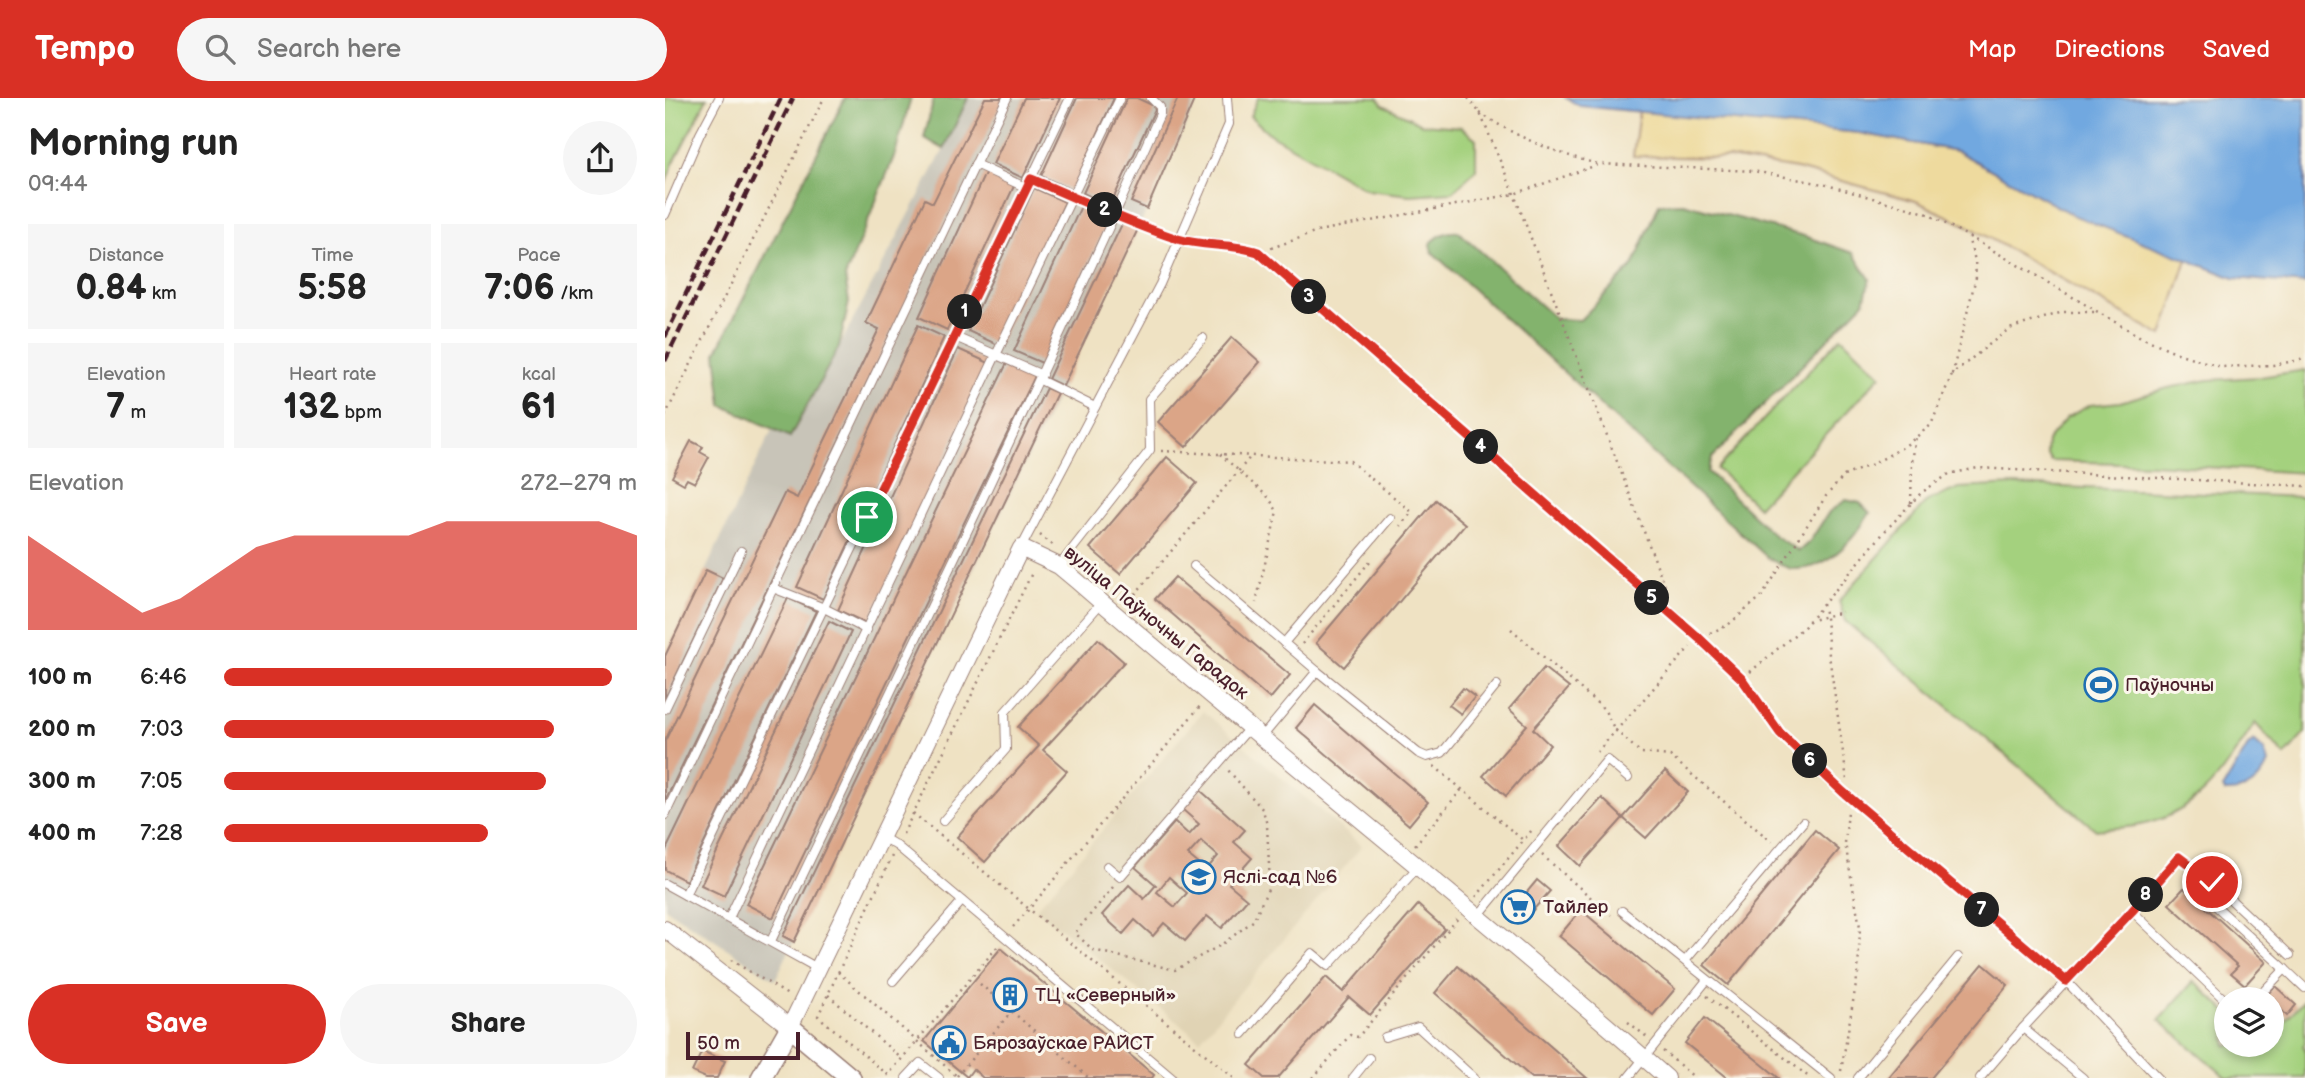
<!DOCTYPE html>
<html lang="en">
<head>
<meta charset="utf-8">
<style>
  :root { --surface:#fff; --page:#f6f6f6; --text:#222; --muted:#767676; --accent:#d93025 }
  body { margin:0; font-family:"Balsamiq Sans",sans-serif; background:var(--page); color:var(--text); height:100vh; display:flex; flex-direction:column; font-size:26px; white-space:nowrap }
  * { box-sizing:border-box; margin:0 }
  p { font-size:23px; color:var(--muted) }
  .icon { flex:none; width:38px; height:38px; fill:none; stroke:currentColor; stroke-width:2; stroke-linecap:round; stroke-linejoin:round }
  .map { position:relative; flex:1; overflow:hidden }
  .side { display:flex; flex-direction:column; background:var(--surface); width:665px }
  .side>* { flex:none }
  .tools { position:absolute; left:1549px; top:889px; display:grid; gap:14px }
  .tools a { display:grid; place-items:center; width:70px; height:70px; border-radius:50%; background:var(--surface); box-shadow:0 4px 10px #0003; font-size:35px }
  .scale { position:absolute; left:21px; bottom:18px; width:114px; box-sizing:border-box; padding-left:7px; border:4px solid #4a1f2b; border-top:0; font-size:19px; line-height:24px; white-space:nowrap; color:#4a1f2b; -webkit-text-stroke:5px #fbf7ec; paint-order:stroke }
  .pin { position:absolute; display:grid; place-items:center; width:60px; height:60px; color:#fff; margin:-30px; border:4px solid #fff; border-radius:50%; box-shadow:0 2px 7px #0007 }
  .km { position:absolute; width:35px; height:35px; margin:-18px; border-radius:50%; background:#222; color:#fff; font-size:19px; line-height:35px; text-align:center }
  .round { display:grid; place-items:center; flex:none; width:74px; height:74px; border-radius:37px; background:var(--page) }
  .headline { display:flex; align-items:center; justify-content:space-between; height:119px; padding:0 28px }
  h1 { font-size:38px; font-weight:600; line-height:52px }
  .stats { display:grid; grid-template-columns:repeat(3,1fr); gap:10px; height:119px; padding:7px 28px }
  .stats div { display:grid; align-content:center; border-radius:0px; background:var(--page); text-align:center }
  .stats b { font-size:35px; font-weight:600 }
  .stats small { font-size:19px; font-weight:400 }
  .stats p { font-size:19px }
  .chart { height:196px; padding:14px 28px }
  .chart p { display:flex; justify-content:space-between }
  .chart svg { width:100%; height:126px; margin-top:7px; fill:var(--accent); opacity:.7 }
  .action { display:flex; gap:14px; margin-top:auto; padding:14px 28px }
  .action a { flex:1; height:80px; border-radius:42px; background:var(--accent); color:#fff; font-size:28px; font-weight:600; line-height:80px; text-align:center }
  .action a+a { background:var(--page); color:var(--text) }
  ul { padding:0 28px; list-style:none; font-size:23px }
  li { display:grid; grid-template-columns:112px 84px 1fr; align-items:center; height:52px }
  li i { height:18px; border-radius:9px; background:var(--accent) }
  header { display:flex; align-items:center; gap:42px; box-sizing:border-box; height:98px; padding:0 35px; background:var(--accent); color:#fff }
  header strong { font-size:33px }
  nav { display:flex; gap:38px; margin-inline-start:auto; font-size:24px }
  .search { width:490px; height:63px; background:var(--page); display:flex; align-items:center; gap:18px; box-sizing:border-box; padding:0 24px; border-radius:38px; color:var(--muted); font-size:26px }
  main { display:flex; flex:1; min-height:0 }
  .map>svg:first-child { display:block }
  .built { fill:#e0d3b4 }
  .industrial { fill:#c8c4b8 }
  .green { fill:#a4d17e; stroke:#777854; stroke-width:2 }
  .forest { fill:#83b36d; stroke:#66694c; stroke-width:2 }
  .sand { fill:#eeda9e; stroke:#9c7c64; stroke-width:2 }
  .water { fill:#71a8e0; stroke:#5e6486; stroke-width:2 }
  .building { fill:#dba587; fill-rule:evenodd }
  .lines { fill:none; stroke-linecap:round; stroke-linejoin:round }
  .service-casing { stroke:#9c8077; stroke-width:10 }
  .minor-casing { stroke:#9c8077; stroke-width:18 }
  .tertiary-casing { stroke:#9c8077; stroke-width:22 }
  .path { stroke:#9c8077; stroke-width:2.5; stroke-dasharray:2 5; stroke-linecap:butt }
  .service { stroke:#fff; stroke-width:8 }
  .minor { stroke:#fff; stroke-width:16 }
  .tertiary { stroke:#fff; stroke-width:19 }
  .rail { stroke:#4a1f2b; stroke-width:4.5; stroke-dasharray:10 5; stroke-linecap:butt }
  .route-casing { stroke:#fff; stroke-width:14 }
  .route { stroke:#d93025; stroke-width:9 }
  .labels { text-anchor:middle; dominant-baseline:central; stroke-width:6; stroke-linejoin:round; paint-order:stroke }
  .street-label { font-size:19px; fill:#4a1f2b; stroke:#fbf7ec }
  .poi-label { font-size:19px; fill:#4a1f2b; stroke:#fbf7ec; text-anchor:start }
</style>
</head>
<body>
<header>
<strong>Tempo</strong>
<div class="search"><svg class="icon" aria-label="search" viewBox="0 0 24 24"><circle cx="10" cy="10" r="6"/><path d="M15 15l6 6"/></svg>Search here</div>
<nav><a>Map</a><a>Directions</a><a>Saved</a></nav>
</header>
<main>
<section class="side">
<div class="headline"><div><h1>Morning run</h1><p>09:44</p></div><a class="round"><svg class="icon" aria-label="share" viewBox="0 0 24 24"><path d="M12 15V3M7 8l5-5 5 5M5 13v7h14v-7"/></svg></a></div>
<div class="stats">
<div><p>Distance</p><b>0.84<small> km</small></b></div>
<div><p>Time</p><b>5:58</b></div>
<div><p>Pace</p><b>7:06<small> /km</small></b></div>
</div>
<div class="stats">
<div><p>Elevation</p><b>7<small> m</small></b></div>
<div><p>Heart rate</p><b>132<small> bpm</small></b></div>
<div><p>kcal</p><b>61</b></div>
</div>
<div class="chart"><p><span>Elevation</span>272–279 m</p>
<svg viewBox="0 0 160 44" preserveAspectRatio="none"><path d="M0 44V11L10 20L20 29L30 38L40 33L50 24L60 15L70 11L80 11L90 11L100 11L110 6L120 6L130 6L140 6L150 6L160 11V44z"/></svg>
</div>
<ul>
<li><b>100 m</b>6:46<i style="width:94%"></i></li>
<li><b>200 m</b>7:03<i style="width:80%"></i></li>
<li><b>300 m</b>7:05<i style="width:78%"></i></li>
<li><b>400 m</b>7:28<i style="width:64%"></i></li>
</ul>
<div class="action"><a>Save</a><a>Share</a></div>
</section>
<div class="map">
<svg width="1640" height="980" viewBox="0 0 1640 980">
  <rect width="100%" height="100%" fill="#fbf7ec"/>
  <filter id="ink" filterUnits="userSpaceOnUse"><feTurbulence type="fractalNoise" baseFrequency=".0143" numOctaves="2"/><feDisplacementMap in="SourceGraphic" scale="14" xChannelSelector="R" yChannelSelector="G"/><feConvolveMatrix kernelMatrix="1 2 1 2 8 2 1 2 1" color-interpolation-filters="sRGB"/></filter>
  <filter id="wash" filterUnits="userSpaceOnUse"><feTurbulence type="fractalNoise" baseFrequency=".00686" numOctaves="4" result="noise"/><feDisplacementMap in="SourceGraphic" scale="28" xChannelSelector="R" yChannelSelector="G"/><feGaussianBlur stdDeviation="1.57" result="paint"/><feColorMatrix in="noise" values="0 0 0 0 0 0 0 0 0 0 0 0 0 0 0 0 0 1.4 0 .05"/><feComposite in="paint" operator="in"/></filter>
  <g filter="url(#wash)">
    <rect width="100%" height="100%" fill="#efe2c3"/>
    <polygon class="built" points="538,613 697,748 535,942 371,811"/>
    <polygon class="industrial" points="303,0 533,0 473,131 110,882 0,810 0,558 107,332 126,339 279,51"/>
    <g class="green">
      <polygon points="0,0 42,0 8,66 0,87"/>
      <polygon points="593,0 713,0 718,7 757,26 796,29 811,41 811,72 787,94 745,97 703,92 606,37 585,18"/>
      <polygon points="1176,239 1216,277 1093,409 1052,371"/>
      <polygon points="1640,272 1640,375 1488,366 1386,363 1381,355 1382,343 1401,320 1425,307 1455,304 1503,290 1543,282 1595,279"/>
      <path d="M1349,387L1637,399L1640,401V635L1620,658L1590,625C1559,672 1535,715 1475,727C1461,730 1446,730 1431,732L1180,523L1174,503L1262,403L1294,390Z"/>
      <polygon points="1529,883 1561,913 1561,947 1606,947 1607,936 1640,901 1640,945 1638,948 1640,950 1640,980 1562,980 1494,922"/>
    </g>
    <g class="forest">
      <polygon points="180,0 246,0 230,56 180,179 184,204 174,249 125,339 57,307 51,255"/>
      <polygon points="269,0 303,0 279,51 259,40"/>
      <path d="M1018,105L1139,138L1188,155L1205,181L1199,204L1047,360L1043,374L1110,438L1134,453L1145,443L1164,414L1181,402L1195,405L1205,415C1189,441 1163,473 1128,471C1121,470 1110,464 1103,460L767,154L765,146C774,137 781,133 794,134L891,221L915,222L968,168L994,106Z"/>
    </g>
    <polygon class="sand" points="974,13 1194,35 1292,53 1408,117 1522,161 1497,238 1303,128 1251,103 1132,71 1064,60 968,58"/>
    <g class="water">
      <polygon points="901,0 1640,0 1640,186 1569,180 1408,117 1292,53 1194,35 915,8"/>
      <path d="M1589,643L1599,652L1603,665C1596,684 1581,695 1560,694L1558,690L1583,648Z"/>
    </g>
    <g id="blocks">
      <g class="building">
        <polygon points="320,0 339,0 0,703 0,643 120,394 132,400 214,231 201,225 260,101 268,105"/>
        <polygon points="359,0 395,0 358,80 328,66"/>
        <polygon points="412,0 449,0 407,92 376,78"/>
        <polygon points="462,0 472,0 491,9 445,108 418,95"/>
        <polygon points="513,0 530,0 482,111 466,104"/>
        <polygon points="321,73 350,86 282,232 254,219"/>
        <polygon points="369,90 400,104 333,247 303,233"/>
        <polygon points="417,106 445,118 377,265 349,253"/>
        <polygon points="458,124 473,131 398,288 383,281"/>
        <polygon points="253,227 279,239 158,501 132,489"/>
        <polygon points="567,239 595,264 521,349 493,324"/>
        <polygon points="293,251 324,265 203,526 173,512"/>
        <polygon points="342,265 370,278 108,820 81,806"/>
        <polygon points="381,290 392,295 129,844 118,838"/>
        <polygon points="26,343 38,349 35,354 44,359 30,385 22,381 19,386 7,379"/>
        <polygon points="502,359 532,385 455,476 425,450"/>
        <polygon points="771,402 800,426 679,569 651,545"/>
        <polygon points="41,472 58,480 0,601 0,558"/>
        <polygon points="510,479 625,577 605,601 490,501"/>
        <polygon points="123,500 151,513 21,783 0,772 0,754"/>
        <polygon points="164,523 186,534 59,798 36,787"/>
        <polygon points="433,541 459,564 378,652 402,673 320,764 292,739 374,648 353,629"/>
        <polygon points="879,570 904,590 868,631 885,647 841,698 818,678 862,627 844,611"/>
        <polygon points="798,590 810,599 796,616 784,607"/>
        <polygon points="650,607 763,704 744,727 631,630"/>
        <polygon points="1000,673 1023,694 981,740 958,720 915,768 894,748 937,700 958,720"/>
        <path d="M535,692L580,732L569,744L587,760L564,786L582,801L557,830L542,818L520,843L499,825L488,838L470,822L458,836L437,817L464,787L479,801L491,787L470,769L510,724L524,737L534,726L518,712ZM536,743L553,758L541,772L523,757ZM504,779L522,795L510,809L492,794Z"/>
        <polygon points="1150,732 1174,752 1063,887 1039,867"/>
        <polygon points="872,782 885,793 860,821 848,811"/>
        <polygon points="1519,790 1601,864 1580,887 1566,875 1573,868 1504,806"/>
        <polygon points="753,807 780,831 705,917 684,899 613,980 599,980 584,967 661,879 678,894"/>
        <polygon points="916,812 1010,891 988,917 894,838"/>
        <polygon points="336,850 489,977 487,980 318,980 308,971 302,979 259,943"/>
        <polygon points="1318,866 1343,887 1266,980 1223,980"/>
        <polygon points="793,868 922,980 867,980 770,895"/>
        <polygon points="1610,888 1631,907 1622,918 1606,901 1601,898"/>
        <polygon points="1040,920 1066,941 1114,980 1063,980 1020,945"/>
        <polygon points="37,953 60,963 52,980 41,980 27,974"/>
      </g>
    </g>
  </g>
  <g filter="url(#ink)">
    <use href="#blocks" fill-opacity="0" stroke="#9c8077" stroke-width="2"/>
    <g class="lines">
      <defs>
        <g id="service">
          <polyline points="310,66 362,90"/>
          <path d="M366,81C414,101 463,125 513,141C539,149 567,145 593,154L1034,540L1077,581L1115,635L1178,694L1401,883L1493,980"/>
          <polyline points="0,117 35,36 54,0"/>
          <polyline points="288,238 377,277"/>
          <polyline points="375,282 430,309"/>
          <polyline points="356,450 495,186 564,26 562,0"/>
          <polyline points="394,468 485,352 484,301 538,240"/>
          <polyline points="529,468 652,573 753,655 762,659 777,655 832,587"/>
          <polyline points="108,490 159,510 202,532"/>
          <polyline points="619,545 725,420"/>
          <polyline points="0,611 76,453"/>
          <polyline points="597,639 652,573"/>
          <polyline points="0,717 342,0"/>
          <polyline points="278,723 341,651 340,614 437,504"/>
          <polyline points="217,739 232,748 507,980"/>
          <polyline points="442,768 455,779 585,629"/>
          <polyline points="0,786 154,871"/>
          <polyline points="20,797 405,0"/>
          <polyline points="1540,798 1620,871 1591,901"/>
          <polyline points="957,813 1166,980"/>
          <polyline points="1467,813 1514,759 1547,784 1625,857"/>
          <polyline points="813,818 942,662 963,680"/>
          <polyline points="64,820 331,257 455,0"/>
          <path d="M106,843C238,568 371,294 495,16V9L486,0"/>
          <polyline points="1020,863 1138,724"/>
          <polyline points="1620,871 1640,890"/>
          <polyline points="228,883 297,803"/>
          <polyline points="1606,918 1611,913"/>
          <polyline points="1358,930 1418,980"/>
          <polyline points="578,936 647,855 663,868 753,769"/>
          <polyline points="720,939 753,929 809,980"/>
          <polyline points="241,980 255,965 274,980"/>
          <polyline points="688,980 704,960"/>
          <polyline points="963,980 1042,882"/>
          <polyline points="1193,980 1293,859"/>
          <polyline points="1315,980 1358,930 1467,813 1561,903"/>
        </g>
        <path id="minor" d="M0,831L125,929L356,450L394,468L412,483C606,652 809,810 1002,980"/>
        <polyline id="tertiary" points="96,980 125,929 186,980"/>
      </defs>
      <use href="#service" class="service-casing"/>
      <use href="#minor" class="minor-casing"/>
      <use href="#tertiary" class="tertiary-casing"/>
      <g class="path">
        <polyline points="803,0 815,15 849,96 1003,496"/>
        <path d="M815,15C853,40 890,55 933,66"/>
        <polyline points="606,150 658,132 849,96 935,66 1088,73 1158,86 1261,115 1317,146 1474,238 1515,256 1556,269 1608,267 1640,261"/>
        <polyline points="1287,276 1311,179 1310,162 1303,140"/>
        <polyline points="0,318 159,0"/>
        <polyline points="496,353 685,363 747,414 735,428"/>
        <polyline points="555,356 604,400 612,413 591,505"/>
        <polyline points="1246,405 1247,364 1251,339"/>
        <polyline points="375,437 389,448"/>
        <polyline points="1158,506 1161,519 1164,557 1182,682"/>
        <polyline points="461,507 587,357"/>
        <polyline points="1143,523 1177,514"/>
        <polyline points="846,531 939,611 950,632 976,655 1005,658 1107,744"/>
        <polyline points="1045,535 1063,527 1097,498 1161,398 1179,378 1210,365 1240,348 1266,327 1287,276 1344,231 1398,214 1431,214"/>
        <polyline points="637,546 706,462"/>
        <polyline points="1085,574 1140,528 1221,432 1256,395 1284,376 1313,370 1640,388"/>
        <polyline points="932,654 1025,549"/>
        <polyline points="769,668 858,742"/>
        <polyline points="248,715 364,811 536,607"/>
        <polyline points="238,736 368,473"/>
        <polyline points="750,747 797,691"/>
        <polyline points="877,757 946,817"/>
        <polyline points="227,758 153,918 223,977 333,848"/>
        <polyline points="448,789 410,835 428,852 510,872 556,847 588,823 605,787 602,727 598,712 563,672"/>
        <polyline points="811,799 867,732"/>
        <polyline points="348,829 364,811 569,980"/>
        <polyline points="66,862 123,897"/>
        <polyline points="173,874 294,980"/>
        <polyline points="315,886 424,980"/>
        <polyline points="163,897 237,961"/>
        <polyline points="1042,898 1145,980"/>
        <polyline points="963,924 982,939"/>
        <polyline points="998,953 1030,980"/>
        <polyline points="1176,973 1193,875 1195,829 1180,745 1183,713"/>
        <polyline points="292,978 346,914"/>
        <polyline points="648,980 685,937 693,939 793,820"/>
      </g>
      <use href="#service" class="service"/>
      <use href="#minor" class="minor"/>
      <use href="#tertiary" class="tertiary"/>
      <g class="rail">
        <polyline points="0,239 116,0"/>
        <polyline points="0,263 128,0"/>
      </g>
    </g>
  </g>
  <g class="lines" filter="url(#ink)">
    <defs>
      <path id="route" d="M202,419L366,81C414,101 463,125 513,141C539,149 567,145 593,154L1034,540L1077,581L1115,635L1178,694L1401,883L1467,813L1514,759L1547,784"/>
    </defs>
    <use href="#route" class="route-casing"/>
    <use href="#route" class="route"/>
  </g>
  <defs>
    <symbol id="stadium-ring" viewBox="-11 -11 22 22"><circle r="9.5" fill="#fbf7ec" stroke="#1f6fb2" stroke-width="1.5"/><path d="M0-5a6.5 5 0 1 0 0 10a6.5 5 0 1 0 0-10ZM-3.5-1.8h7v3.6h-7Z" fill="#1f6fb2"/></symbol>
    <symbol id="school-ring" viewBox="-11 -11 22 22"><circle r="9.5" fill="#fbf7ec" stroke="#1f6fb2" stroke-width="1.5"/><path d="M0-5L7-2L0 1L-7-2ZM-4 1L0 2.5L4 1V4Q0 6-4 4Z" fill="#1f6fb2"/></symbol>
    <symbol id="supermarket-ring" viewBox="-11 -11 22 22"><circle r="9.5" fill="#fbf7ec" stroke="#1f6fb2" stroke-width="1.5"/><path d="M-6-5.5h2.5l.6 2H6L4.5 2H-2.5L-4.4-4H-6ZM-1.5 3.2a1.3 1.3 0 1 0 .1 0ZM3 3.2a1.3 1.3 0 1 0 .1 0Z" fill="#1f6fb2"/></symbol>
    <symbol id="building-ring" viewBox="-11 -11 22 22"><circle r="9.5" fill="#fbf7ec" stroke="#1f6fb2" stroke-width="1.5"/><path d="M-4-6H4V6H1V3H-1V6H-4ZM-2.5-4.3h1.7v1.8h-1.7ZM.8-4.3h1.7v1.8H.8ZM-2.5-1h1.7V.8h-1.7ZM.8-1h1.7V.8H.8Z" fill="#1f6fb2"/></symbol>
    <symbol id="civic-ring" viewBox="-11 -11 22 22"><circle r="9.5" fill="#fbf7ec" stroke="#1f6fb2" stroke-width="1.5"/><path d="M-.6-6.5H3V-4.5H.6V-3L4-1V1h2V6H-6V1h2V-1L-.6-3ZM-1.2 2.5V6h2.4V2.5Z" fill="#1f6fb2"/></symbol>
  </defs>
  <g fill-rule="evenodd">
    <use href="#stadium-ring" x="1417" y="568" width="38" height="38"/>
    <use href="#school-ring" x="515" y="760" width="38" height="38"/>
    <use href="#supermarket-ring" x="834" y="790" width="38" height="38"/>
    <use href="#building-ring" x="326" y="878" width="38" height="38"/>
    <use href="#civic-ring" x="265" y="926" width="38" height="38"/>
  </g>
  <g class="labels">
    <g class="street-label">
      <text transform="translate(491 525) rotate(39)">вуліца Паўночны Гарадок</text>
    </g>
    <g class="poi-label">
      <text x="1460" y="587">Паўночны</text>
      <text x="558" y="779">Яслі-сад №6</text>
      <text x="878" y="809">Тайлер</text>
      <text x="370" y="897">ТЦ «Северный»</text>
      <text x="308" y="945">Бярозаўскае РАЙСТ</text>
    </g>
  </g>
</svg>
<div class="tools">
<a><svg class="icon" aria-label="layers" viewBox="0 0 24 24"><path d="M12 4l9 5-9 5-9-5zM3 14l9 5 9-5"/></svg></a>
</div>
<div class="scale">50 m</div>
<div class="pin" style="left:202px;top:419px;background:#1e9e55"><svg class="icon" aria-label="arrive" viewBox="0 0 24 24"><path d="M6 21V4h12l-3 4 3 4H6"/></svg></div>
<div class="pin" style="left:1547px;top:784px;background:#d93025"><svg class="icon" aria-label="check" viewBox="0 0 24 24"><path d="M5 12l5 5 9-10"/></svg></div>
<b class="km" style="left:300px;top:214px">1</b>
<b class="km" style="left:440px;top:112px">2</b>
<b class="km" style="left:644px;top:199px">3</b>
<b class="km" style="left:816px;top:349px">4</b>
<b class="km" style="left:987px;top:500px">5</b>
<b class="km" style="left:1145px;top:663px">6</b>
<b class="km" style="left:1317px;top:812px">7</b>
<b class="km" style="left:1481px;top:797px">8</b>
</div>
</main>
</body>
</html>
